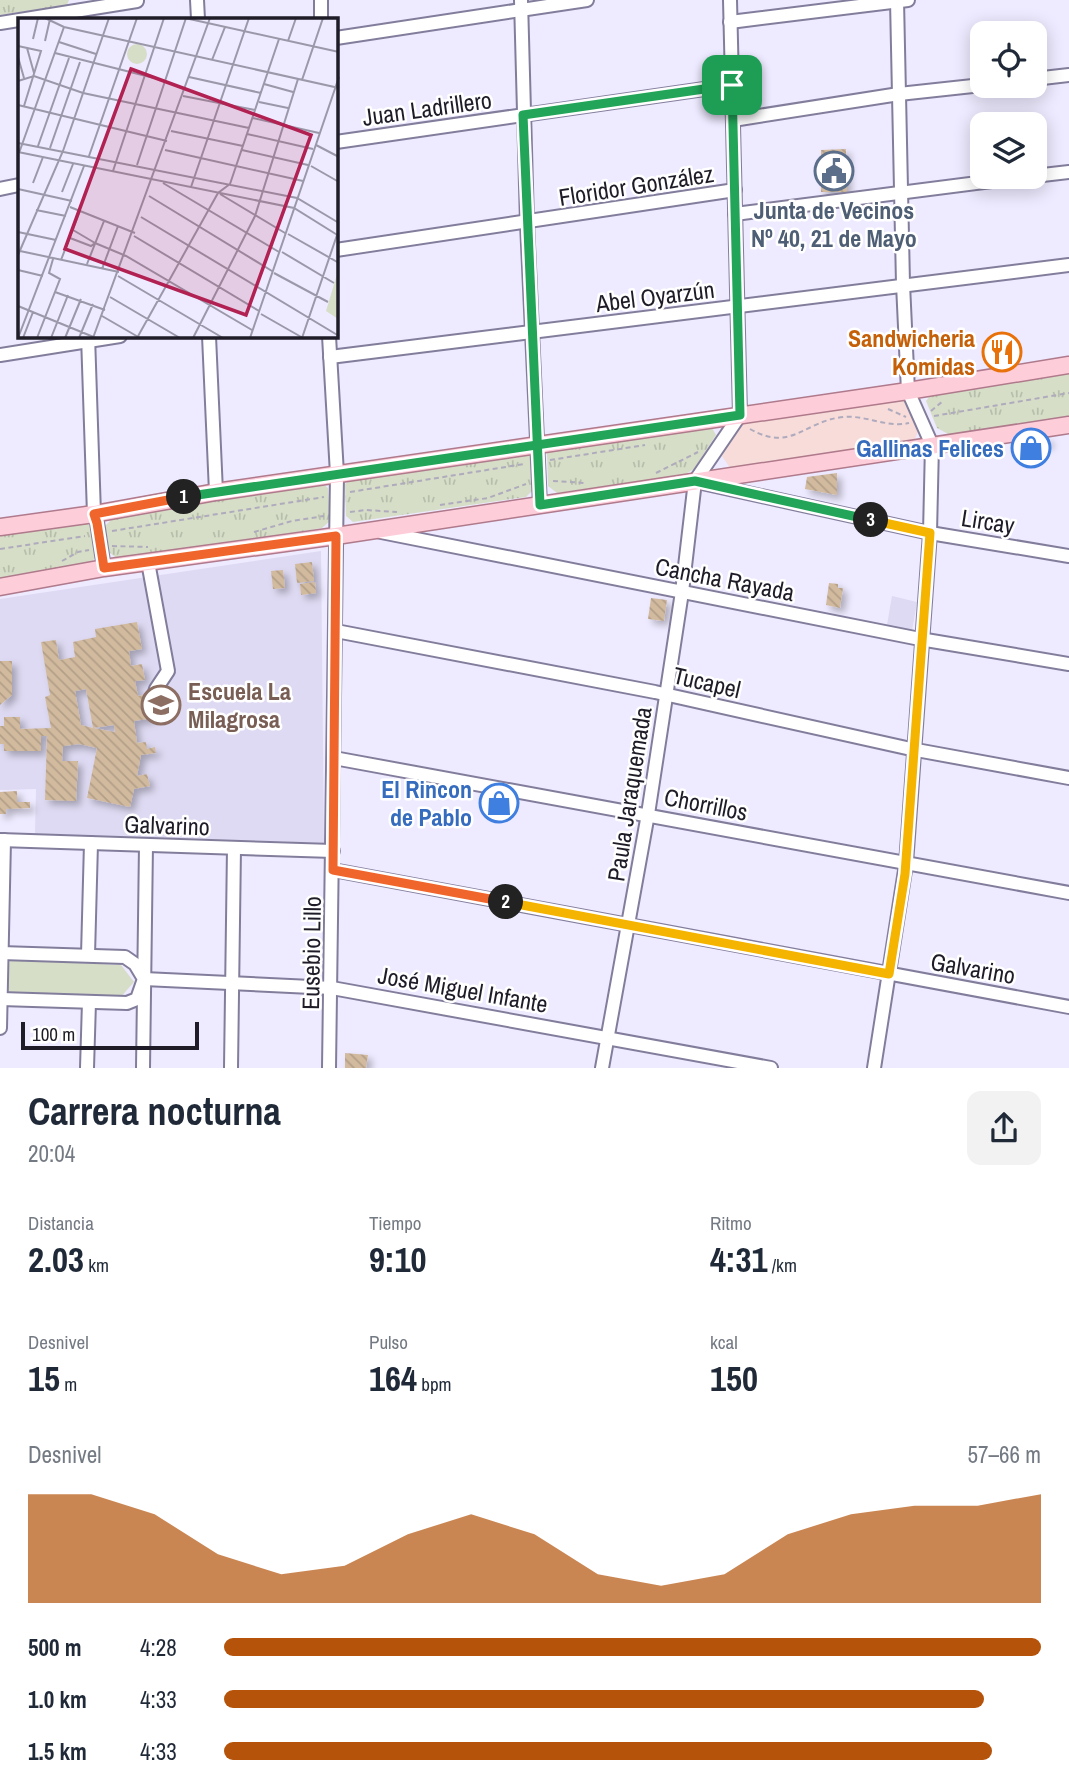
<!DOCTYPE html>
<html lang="es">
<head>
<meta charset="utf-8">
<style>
  :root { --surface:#fff; --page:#f2f2f3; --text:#1f2937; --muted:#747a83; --accent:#b45309 }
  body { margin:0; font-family:"Archivo Narrow",sans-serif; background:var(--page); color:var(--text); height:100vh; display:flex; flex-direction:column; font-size:26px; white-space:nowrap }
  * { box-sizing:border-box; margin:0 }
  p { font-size:23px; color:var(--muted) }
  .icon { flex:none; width:38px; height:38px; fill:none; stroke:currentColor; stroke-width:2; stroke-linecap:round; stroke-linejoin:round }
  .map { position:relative; height:1068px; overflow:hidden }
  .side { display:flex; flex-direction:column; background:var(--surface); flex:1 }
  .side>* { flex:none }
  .fabs { position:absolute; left:970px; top:21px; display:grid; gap:14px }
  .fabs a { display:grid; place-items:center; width:77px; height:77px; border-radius:14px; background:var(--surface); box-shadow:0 4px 18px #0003; font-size:35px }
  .scale { position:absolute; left:21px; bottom:18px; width:178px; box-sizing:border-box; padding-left:7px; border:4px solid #1f1c28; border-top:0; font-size:19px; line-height:24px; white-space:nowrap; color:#1f1c28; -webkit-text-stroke:5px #fff; paint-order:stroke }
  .pin { position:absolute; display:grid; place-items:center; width:60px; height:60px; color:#fff; margin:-30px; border-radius:14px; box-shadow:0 4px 10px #0006 }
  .km { position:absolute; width:35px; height:35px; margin:-18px; border-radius:50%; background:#222; color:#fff; font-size:19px; line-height:35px; text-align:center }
  .round { display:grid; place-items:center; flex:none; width:74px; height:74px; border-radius:14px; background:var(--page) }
  .summary { display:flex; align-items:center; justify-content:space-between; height:119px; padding:0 28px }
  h1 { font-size:38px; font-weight:700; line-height:52px }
  .metrics { display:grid; grid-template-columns:repeat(3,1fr); gap:10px; height:119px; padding:7px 28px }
  .metrics div { display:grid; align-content:center }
  .metrics b { font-size:35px; font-weight:700 }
  .metrics small { font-size:19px; font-weight:400 }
  .metrics p { font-size:19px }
  .chart { height:196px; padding:14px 28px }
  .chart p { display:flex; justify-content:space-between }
  .chart svg { width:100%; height:126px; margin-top:7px; fill:var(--accent); opacity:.7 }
  ul { padding:0 28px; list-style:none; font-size:23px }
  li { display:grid; grid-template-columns:112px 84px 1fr; align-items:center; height:52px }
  li i { height:18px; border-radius:9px; background:var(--accent) }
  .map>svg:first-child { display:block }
  .commercial { fill:#f7dcda }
  .built { fill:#dedaf3 }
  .grass { fill:url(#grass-tufts) }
  .pitch { fill:#d6dec8 }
  .building { fill:url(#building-back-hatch); fill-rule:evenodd; filter:url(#shadow) }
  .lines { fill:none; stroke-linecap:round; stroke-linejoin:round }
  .minor-casing { stroke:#837d9c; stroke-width:16 }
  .major-casing { stroke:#af7a8b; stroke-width:19 }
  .path { stroke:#afabbd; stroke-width:2; stroke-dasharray:5 3.5; stroke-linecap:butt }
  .minor { stroke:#fff; stroke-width:12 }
  .major { stroke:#fecdda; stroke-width:16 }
  .split-1-casing { stroke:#fff; stroke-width:14 }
  .split-2-casing { stroke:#fff; stroke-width:14 }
  .split-3-casing { stroke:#fff; stroke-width:14 }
  .split-4-casing { stroke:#fff; stroke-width:14 }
  .split-1 { stroke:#22a559; stroke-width:9 }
  .split-2 { stroke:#f0652b; stroke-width:9 }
  .split-3 { stroke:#f5b400; stroke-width:9 }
  .split-4 { stroke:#22a559; stroke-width:9 }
  .labels { text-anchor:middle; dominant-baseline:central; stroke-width:5; stroke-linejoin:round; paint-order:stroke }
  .street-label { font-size:24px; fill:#1f1c28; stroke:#fff }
  .service-label { font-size:24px; font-weight:bold; fill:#4e5e75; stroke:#fff }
  .food-label { font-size:24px; font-weight:bold; fill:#c56008; stroke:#fff; text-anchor:end }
  .shop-label { font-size:24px; font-weight:bold; fill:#366cbe; stroke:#fff; text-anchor:end }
  .education-label { font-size:24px; font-weight:bold; fill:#785e54; stroke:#fff; text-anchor:start }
  .inset-road { fill:none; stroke:#9b98a9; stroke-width:2 }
  .view { fill:#b12152; fill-opacity:0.15; stroke:#b12152; stroke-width:3.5 }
  .inset-edge { fill:none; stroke:#1f1c28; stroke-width:3.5 }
</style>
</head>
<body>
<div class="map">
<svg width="1069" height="1068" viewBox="0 0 1069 1068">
  <defs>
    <pattern id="grass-tufts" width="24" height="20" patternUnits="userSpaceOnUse" patternTransform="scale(1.75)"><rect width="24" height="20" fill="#d6dec8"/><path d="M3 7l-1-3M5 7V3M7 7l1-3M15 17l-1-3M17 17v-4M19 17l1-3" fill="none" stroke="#b7beac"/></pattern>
    <pattern id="building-back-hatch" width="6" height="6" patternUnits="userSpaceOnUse" patternTransform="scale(1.75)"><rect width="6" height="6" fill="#d1ba9e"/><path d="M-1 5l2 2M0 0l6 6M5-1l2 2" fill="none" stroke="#b39f88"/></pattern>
    <filter id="shadow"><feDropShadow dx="4.5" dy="4.5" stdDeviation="3.5" flood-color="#0004"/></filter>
  </defs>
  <rect width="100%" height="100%" fill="#eeeaff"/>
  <polygon class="commercial" points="894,397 907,401 919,429 915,439 730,468 722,456 742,423"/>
  <g class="built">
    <polygon points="321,551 324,843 35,834 36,789 0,790 0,599"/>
    <polygon points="892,596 917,602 912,631 887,625"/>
  </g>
  <g class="grass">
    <polygon points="0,0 69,0 67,5 0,15"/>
    <polygon points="1069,370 1069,416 950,435 937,428 926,401 933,392"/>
    <polygon points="710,424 716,435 694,469 684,475 557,493 548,486 547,452 555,445"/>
    <polygon points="528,451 533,458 534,489 526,497 353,522 346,516 345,484 355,477"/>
    <polygon points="319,481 328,488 330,521 322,528 119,560 110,553 105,526 113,518"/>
    <polygon points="82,520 91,526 96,557 89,565 0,579 0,533"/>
  </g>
  <polygon class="pitch" points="10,960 121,965 134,982 119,999 9,993 6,978"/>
  <g class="building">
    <polygon points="846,149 847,192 821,192 821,150"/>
    <polygon points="1041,438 1049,438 1049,444 1042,445"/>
    <polygon points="837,473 837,495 805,489 807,477"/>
    <polygon points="312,562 314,581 297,583 295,564"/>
    <polygon points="283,570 285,588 273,589 271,571"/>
    <polygon points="315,582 316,593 301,595 300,584"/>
    <polygon points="829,583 838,584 838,588 843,588 840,608 826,605"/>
    <polygon points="651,598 667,600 664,621 648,619"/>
    <path d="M137,622L142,649L129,651L131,666L142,664L145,680L135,681L138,696L149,694L153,718L134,721L137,743L146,742L147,749L155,747L156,753L141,755L137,776L147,774L150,786L134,789L130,807L87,798L97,748L79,744L63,746L62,761H78L76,801L45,800L47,736H41V751H4V744H0V726H4V717H20V729L51,728L45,697L50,695L41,642L56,640L59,660L75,657L73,642L96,637L95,629ZM86,689L93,728L114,725L115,732L93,728L81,725L75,691Z"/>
    <polygon points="0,661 12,661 12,695 0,705"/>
    <polygon points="17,791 17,802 30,802 30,808 6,809 6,814 0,814 0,792"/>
    <polygon points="345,1053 368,1055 366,1068 345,1068"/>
  </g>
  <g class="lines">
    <defs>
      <g id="minor">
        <polyline points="197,0 198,19"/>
        <polyline points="321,0 321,19"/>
        <polyline points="521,0 527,223 540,505"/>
        <polyline points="730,22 908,0"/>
        <polyline points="0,23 137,1"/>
        <polyline points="336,38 587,0"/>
        <polyline points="1034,79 1069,75"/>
        <polyline points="733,120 899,94 982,85"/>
        <polyline points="336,142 732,85"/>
        <polyline points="1034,176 1069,172"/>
        <polyline points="0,189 19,185"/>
        <polyline points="735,214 1024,177"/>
        <polyline points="336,250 735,190"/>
        <polyline points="88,336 94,514 97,522 104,568"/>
        <polyline points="209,336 216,492"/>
        <polyline points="0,355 120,336"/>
        <polyline points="330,357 1069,265"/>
        <polyline points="702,483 930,533 1069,556"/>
        <polyline points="381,532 920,639 1069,664"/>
        <polyline points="148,562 168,671 156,689 154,695"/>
        <polyline points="336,631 655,692 911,749 1069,778"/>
        <polyline points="334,758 1069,893"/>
        <polyline points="0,840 333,851"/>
        <polyline points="333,870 1069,1007"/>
        <polyline points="88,955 91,843"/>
        <polyline points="144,979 332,988 771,1068"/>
        <polyline points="1,999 127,1003 137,999 144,979 135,964 125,957 1,953"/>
        <polyline points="0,1028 4,840"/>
        <polyline points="87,1068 89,1002"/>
        <polyline points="143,1068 146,845"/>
        <polyline points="231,1068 234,848"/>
        <polyline points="329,1068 337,474 329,336"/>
        <polyline points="602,1068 648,814 682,592 695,481 740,415 730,0"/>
        <polyline points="874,1068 906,864 930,533 932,445 908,391 903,284 897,0"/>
      </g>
      <g id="major">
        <polyline points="0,527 94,514 216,492 908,391 1069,365"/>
        <polyline points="0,587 104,568 336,536 1069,425"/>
      </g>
    </defs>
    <use href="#minor" class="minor-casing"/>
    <use href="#major" class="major-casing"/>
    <g class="path">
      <polyline points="888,409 906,417"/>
      <polyline points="931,411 943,401"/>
      <polyline points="934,416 1069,393"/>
      <path d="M750,429C792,453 805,420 844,417C866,415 887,428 909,423"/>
      <polyline points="550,460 645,445"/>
      <polyline points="656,473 698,452"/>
      <polyline points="553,481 585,483"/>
      <polyline points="350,492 524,464"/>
      <polyline points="440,505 488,498 526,484"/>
      <polyline points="350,512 366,510 397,512"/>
      <polyline points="112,531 324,497"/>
      <polyline points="254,532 292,521 324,516"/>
      <polyline points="112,546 148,547"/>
      <polyline points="0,549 85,536"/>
      <polyline points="62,561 78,552 89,550"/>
    </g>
    <use href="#minor" class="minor"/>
    <use href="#major" class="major"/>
  </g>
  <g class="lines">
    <defs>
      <polyline id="split-1" points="184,497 740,415 732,85"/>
      <polyline id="split-2" points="184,497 94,514 97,523 104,568 336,536 333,870 506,902"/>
      <polyline id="split-3" points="506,902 889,974 905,874 930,533 871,520"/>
      <polyline id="split-4" points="732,85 523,115 540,505 695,481 871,520"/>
    </defs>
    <use href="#split-1" class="split-1-casing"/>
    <use href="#split-2" class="split-2-casing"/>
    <use href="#split-3" class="split-3-casing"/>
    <use href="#split-4" class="split-4-casing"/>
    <use href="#split-1" class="split-1"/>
    <use href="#split-2" class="split-2"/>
    <use href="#split-3" class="split-3"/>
    <use href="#split-4" class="split-4"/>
  </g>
  <defs>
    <symbol id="civic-ring" viewBox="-11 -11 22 22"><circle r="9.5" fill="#fff" stroke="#5c6f8a" stroke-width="1.5"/><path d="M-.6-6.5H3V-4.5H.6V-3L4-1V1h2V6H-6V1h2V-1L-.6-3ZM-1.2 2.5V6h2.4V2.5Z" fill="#5c6f8a"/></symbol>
    <symbol id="restaurant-ring" viewBox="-11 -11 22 22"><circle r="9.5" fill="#fff" stroke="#e8710a" stroke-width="1.5"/><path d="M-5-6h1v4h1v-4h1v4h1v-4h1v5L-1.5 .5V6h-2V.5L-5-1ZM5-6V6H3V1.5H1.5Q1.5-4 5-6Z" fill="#e8710a"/></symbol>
    <symbol id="shop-ring" viewBox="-11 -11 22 22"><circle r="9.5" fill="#fff" stroke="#3f7fe0" stroke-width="1.5"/><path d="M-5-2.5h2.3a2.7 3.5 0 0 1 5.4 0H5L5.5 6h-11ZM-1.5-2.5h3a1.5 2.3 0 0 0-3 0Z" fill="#3f7fe0"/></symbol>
    <symbol id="school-ring" viewBox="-11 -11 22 22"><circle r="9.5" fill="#fff" stroke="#8d6e63" stroke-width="1.5"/><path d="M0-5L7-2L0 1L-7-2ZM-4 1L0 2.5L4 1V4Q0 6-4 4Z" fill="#8d6e63"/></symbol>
  </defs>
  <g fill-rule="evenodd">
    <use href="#civic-ring" x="812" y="149" width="44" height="44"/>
    <use href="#restaurant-ring" x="980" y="330" width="44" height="44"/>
    <use href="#shop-ring" x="1009" y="426" width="44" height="44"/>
    <use href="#school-ring" x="139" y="683" width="44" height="44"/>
    <use href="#shop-ring" x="477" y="781" width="44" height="44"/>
  </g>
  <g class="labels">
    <g class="street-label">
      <text transform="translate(427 108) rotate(-8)">Juan Ladrillero</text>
      <text transform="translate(636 185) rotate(-9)">Floridor González</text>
      <text transform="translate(655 296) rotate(-7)">Abel Oyarzún</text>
      <text transform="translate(988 521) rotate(9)">Lircay</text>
      <text transform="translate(725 579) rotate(11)">Cancha Rayada</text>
      <text transform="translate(707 682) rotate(13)">Tucapel</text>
      <text transform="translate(629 794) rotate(-81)">Paula Jaraquemada</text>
      <text transform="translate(706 804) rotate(11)">Chorrillos</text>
      <text transform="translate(167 825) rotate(2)">Galvarino</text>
      <text transform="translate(311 953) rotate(-89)">Eusebio Lillo</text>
      <text transform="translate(973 968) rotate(10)">Galvarino</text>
      <text transform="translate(463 989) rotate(10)">José Miguel Infante</text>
    </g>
    <g class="service-label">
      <text x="834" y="210">Junta de Vecinos<tspan x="834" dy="28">Nº 40, 21 de Mayo</tspan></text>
    </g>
    <g class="food-label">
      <text x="975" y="338">Sandwicheria<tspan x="975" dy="28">Komidas</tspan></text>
    </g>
    <g class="shop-label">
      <text x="1004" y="448">Gallinas Felices</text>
      <text x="472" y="789">El Rincon<tspan x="472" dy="28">de Pablo</tspan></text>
    </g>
    <g class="education-label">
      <text x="188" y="691">Escuela La<tspan x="188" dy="28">Milagrosa</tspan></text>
    </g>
  </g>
  <g transform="translate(18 18)">
    <rect width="320" height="320" fill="#eeeaff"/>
    <path d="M109 36a10 10 0 1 1 20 0a10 10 0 1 1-20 0ZM320,253V301L308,293Z" fill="#d6dec8"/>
    <path class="inset-road" d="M27,0L46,9M167,0L321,34M46,9L321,70M15,21L20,0M27,23L32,1M270,23L278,0M41,24L78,36M0,28L23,33L6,88M9,30L16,55M37,35L136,60M0,39L6,60M194,42L207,9M171,59L243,75M284,62L305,0M0,63L16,58L65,75L231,110M246,66L275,74M165,78L237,92M241,84L270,90M0,87L149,123M235,100L301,115M153,113L225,128M229,116L295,131M0,125L279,180L321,205M298,127L321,139M20,128L51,40M32,130L62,44M147,132L285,163M224,132L290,147M0,134L276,190L321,218M1,135L46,9M71,138L119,0M119,147L168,0M293,148L321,164M95,153L146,0M15,165L25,139M145,165L261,234M173,169L231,0M0,171L54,183M44,174L55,146M202,176L267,215M131,178L254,253M52,189L117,215M18,192L48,198M123,199L321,318M0,214L38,222M270,216L321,245M116,218L241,293M52,220L73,228L77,225L55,212M77,225L108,238L234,312M2,233L101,254M264,234L316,265M0,237L45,133L91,0M43,242L62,193M69,246L86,203M84,251L100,208M0,252L25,258M256,255L310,284M100,258L205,320M37,274L87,292M92,279L162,320M0,288L78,320M243,296L285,320M84,298L122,320M0,320L66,148M5,320L15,294M19,320L42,261L31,255L35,241M33,320L50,277M47,320L63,281M61,320L75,286M75,320L192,0M119,320L200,175L212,166L261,21M175,320L237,198L280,61M232,320L321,59M284,320L319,217"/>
    <path class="view" d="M113,51L293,117L228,297L47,231Z"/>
    <rect width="320" height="320" class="inset-edge"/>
  </g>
</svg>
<div class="fabs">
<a><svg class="icon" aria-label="locate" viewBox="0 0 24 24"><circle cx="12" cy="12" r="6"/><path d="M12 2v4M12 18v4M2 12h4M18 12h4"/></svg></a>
<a><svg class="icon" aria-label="layers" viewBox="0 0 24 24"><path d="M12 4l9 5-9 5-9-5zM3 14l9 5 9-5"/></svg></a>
</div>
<div class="scale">100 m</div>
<div class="pin" style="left:732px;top:85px;background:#1e9e55"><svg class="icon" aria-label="arrive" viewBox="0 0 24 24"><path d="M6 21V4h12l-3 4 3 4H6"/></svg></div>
<b class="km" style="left:184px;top:497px">1</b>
<b class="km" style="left:506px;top:902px">2</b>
<b class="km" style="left:871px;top:520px">3</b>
</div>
<section class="side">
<div class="summary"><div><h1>Carrera nocturna</h1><p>20:04</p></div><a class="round"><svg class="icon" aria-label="share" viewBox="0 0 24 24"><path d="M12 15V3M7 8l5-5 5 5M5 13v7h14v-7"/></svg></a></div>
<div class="metrics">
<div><p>Distancia</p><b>2.03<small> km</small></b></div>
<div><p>Tiempo</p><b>9:10</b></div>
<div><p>Ritmo</p><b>4:31<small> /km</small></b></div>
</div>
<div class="metrics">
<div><p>Desnivel</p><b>15<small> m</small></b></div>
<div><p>Pulso</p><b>164<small> bpm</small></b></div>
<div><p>kcal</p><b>150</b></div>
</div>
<div class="chart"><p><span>Desnivel</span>57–66 m</p>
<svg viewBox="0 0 160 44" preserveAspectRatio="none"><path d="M0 44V6L10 6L20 13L30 27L40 34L50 31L60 20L70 13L80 20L90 34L100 38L110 34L120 20L130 13L140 10L150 10L160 6V44z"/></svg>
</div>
<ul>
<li><b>500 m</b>4:28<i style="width:100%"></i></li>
<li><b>1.0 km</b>4:33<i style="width:93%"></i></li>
<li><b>1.5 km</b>4:33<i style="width:94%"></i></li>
</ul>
</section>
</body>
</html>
